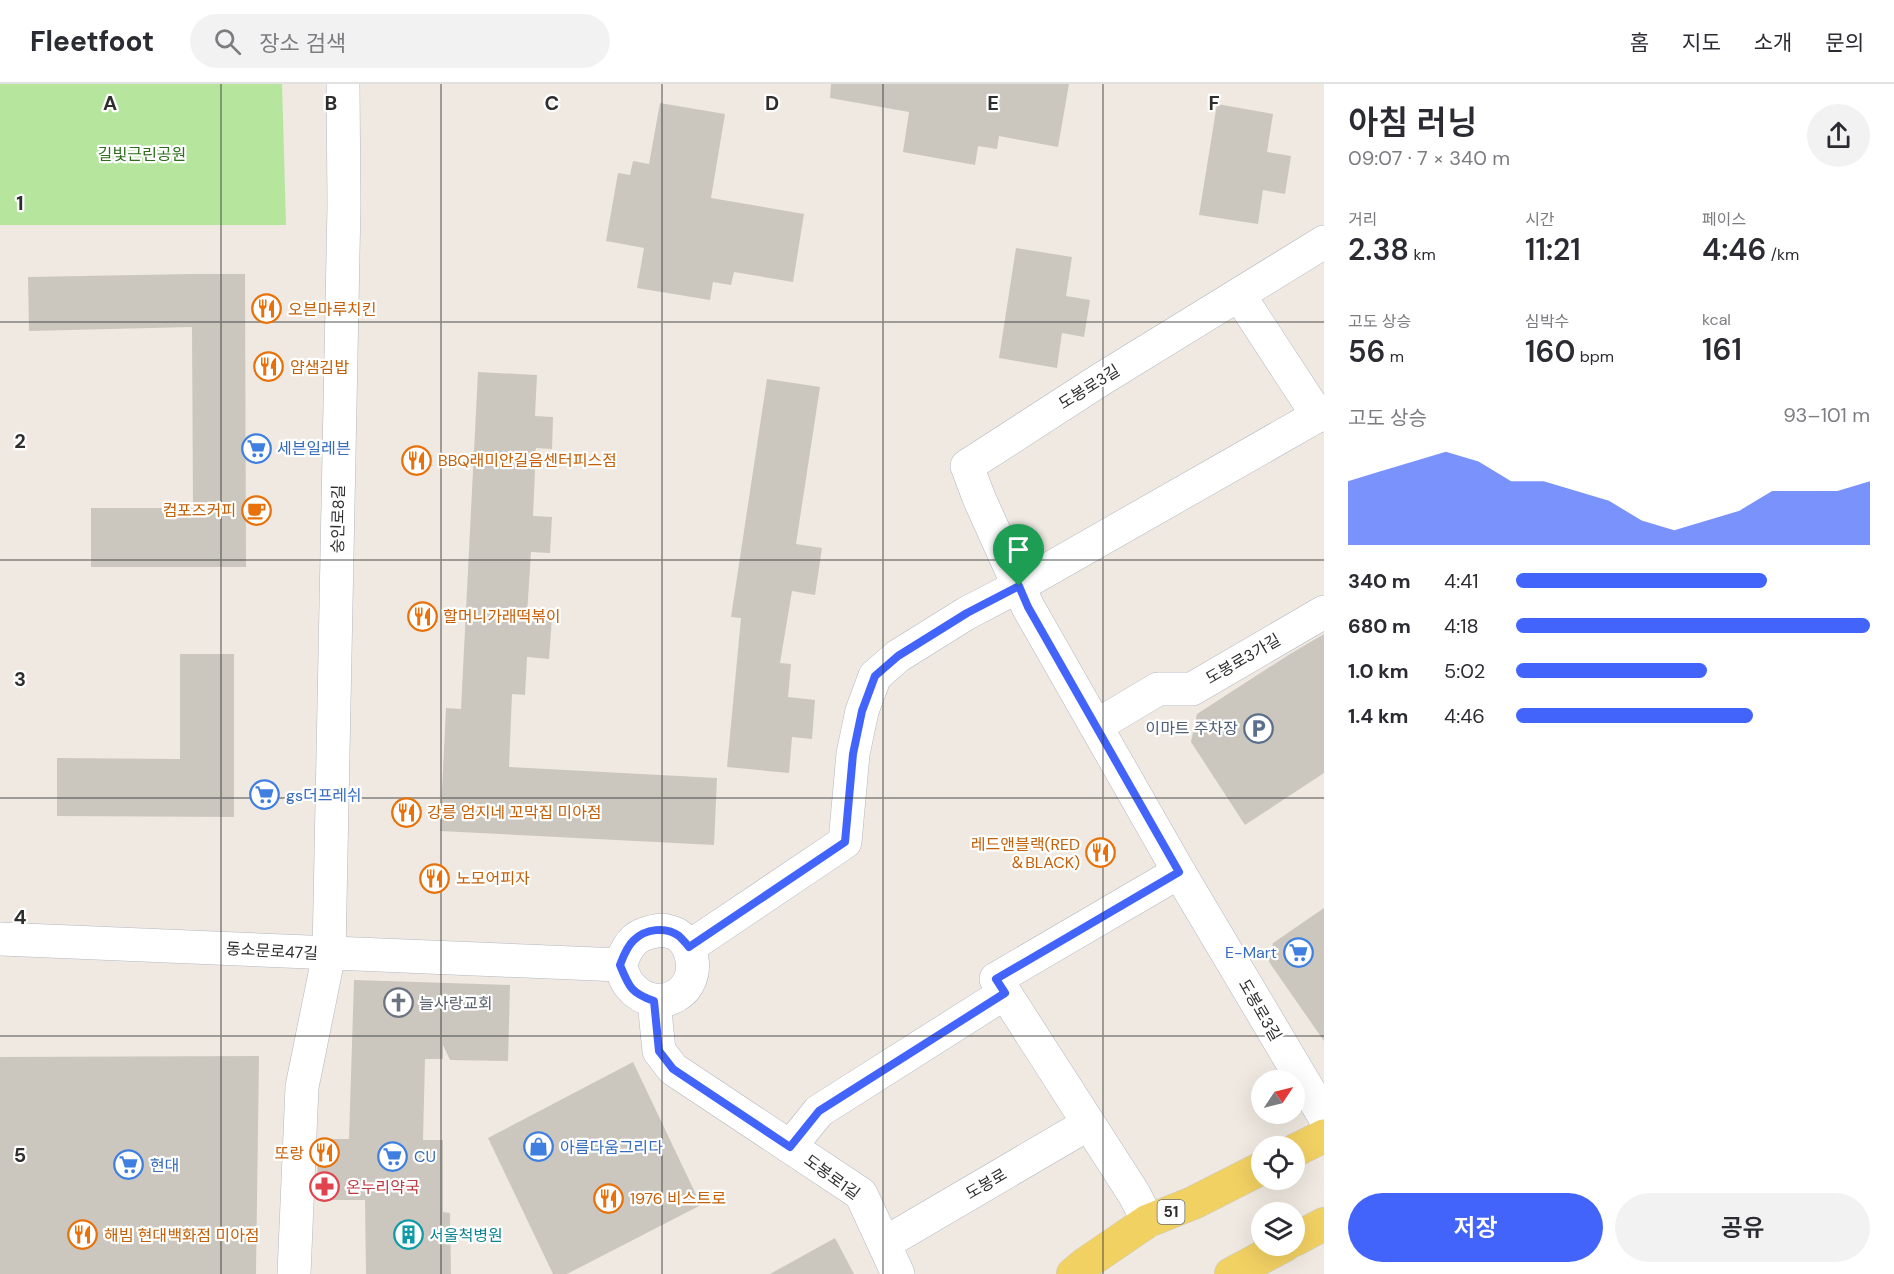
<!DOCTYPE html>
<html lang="ko">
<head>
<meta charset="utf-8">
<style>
  :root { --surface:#fff; --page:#f2f2f3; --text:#2b2b33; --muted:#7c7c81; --line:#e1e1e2; --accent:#4264fb }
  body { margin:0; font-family:"DM Sans","Noto Sans KR",sans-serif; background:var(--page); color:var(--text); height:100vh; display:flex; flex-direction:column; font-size:22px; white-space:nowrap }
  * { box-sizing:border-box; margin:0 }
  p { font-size:20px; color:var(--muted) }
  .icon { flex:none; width:33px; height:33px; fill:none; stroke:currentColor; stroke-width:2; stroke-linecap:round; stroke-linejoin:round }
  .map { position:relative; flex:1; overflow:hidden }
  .panel { display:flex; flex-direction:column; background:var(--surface); width:570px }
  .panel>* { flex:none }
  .needle { width:39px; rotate:55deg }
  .buttons { position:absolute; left:1251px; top:986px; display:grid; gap:12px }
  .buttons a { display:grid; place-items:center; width:54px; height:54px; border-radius:50%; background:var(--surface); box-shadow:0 6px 24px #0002; font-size:30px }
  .pin { position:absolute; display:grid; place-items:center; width:51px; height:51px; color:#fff; margin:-62px -26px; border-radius:50% 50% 50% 0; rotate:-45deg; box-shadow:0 0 6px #0007 }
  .pin .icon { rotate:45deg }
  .round { display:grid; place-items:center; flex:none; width:63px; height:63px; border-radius:32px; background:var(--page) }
  .headline { display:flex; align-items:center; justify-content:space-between; height:102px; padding:0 24px }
  h1 { font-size:33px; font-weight:600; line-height:45px }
  .stats { display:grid; grid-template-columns:repeat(3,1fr); gap:9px; height:102px; padding:6px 24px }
  .stats div { display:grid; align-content:center }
  .stats b { font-size:30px; font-weight:600 }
  .stats small { font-size:16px; font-weight:400 }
  .stats p { font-size:16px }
  .chart { height:168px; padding:12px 24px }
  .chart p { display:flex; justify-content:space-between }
  .chart svg { width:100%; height:108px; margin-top:6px; fill:var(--accent); opacity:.7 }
  .button { display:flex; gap:12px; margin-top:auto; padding:12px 24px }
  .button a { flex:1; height:69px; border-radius:36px; background:var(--accent); color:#fff; font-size:24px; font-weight:600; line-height:69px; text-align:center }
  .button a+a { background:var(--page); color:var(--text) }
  ul { padding:0 24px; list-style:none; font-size:20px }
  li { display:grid; grid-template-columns:96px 72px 1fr; align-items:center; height:45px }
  li i { height:15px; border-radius:8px; background:var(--accent) }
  header { display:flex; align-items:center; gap:36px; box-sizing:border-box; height:84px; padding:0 30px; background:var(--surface); border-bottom:2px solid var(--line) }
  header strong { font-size:28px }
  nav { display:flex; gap:33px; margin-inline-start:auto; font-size:21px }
  .search { width:420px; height:54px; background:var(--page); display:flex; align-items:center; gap:15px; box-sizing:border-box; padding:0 21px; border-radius:33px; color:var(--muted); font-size:22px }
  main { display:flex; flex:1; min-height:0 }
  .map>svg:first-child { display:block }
  .green { fill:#b6e59e }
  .building { fill:#cbc7bf }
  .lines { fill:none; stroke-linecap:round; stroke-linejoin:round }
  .street-casing { stroke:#b4b7c1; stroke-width:34 }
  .primary-casing { stroke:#c9c9c9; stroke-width:34 }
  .street { stroke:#fff; stroke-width:33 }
  .primary { stroke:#f2d163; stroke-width:33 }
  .route-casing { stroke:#fff; stroke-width:12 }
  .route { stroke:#4264fb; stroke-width:8 }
  .grid { fill:none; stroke:#2e2e2e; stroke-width:1.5; stroke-opacity:0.55 }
  .labels { text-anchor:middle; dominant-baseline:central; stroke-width:4.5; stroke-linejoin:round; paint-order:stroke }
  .shield { fill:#fff; stroke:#6d6d6d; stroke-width:1.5 }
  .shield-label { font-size:15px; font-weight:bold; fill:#2e2e2e }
  .park-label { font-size:16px; fill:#2c6e1b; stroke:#fff }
  .food-label { font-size:16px; fill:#c56008; stroke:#fff; text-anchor:start }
  .street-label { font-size:16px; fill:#2e2e2e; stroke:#fff }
  .shop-label { font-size:16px; fill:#366cbe; stroke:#fff; text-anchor:start }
  .service-label { font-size:16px; fill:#4e5e75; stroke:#fff; text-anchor:end }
  .worship-label { font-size:16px; fill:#5b616d; stroke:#fff; text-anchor:start }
  .health-label { font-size:16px; fill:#be3a42; stroke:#fff; text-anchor:start }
  .culture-label { font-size:16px; fill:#0d838f; stroke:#fff; text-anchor:start }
  .grid-label { font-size:20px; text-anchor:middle; font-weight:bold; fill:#2e2e2e; stroke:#fff; stroke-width:4.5; stroke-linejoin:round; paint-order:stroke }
</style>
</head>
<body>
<header>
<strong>Fleetfoot</strong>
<div class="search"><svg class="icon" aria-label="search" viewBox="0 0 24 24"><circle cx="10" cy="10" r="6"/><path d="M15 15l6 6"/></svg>장소 검색</div>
<nav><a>홈</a><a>지도</a><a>소개</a><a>문의</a></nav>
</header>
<main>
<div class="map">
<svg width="1324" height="1190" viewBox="0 0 1324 1190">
  <rect width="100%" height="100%" fill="#efe9e1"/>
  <polygon class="green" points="0,0 282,0 286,141 0,141"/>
  <g class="building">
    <polygon points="831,0 1069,0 1058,63 999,52 997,65 978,62 975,81 903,68 909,28 830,14"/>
    <polygon points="660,19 725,30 711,114 804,130 793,198 734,188 731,201 713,198 710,216 637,204 644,164 606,157 618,89 630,91 633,77 649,80"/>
    <polygon points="1217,20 1273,30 1267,68 1291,72 1285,110 1263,106 1258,140 1199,131"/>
    <polygon points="1016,164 1072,173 1066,212 1090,216 1084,253 1062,249 1057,284 999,274"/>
    <polygon points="192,190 245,190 246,483 91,483 91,424 193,424 192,243 29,247 28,193"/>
    <polygon points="478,288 537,291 535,332 553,333 552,365 536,364 533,432 552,433 550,469 531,468 527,531 552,533 549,575 527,573 525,611 512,610 509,683 717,694 714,761 440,747 446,624 461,625"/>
    <polygon points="767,295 820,303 796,460 822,464 815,511 792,507 780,579 791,580 788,613 815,616 812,655 792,653 789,689 727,683 741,534 731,533"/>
    <polygon points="1324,550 1324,689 1245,741 1191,658 1197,630 1290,570"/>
    <polygon points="180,570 234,570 234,733 57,732 57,674 180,675"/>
    <polygon points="1324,824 1324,957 1269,878 1273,859"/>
    <polygon points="354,896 510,901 508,977 450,976 443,961 443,975 425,975 423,1056 443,1056 443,1128 450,1129 451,1190 366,1190 365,1116 316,1116 319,1055 349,1055"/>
    <polygon points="259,972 256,1190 0,1190 0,973"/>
    <polygon points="633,978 701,1121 567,1190 553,1190 488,1054"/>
    <polygon points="835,1154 854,1190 770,1190"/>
  </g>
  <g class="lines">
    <defs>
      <g id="street">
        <polyline points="1324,158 1100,296 967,382 979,414 1028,523 1179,788 1324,1032"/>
        <polyline points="1239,211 1318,332"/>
        <polyline points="1096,642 1158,605 1192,605 1324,528"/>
        <path d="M663,846C667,847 672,848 676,850C682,853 688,861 690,868C704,908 657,934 630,902C625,897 623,888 620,881C629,857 636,849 663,846Z"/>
        <polyline points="0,855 620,881"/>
        <polyline points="689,863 845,758 853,670 862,627 875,592 898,572 967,529 1019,502 1324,328"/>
        <polyline points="1005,909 1134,1110 1148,1137"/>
        <polyline points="654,917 659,967 673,985 861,1110 898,1190"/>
        <polyline points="790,1063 819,1027 1005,909 996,895 1179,788"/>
        <polyline points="885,1159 1088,1040"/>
        <polyline points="294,1190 302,1003 329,870 344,121 343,0"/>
      </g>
      <g id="primary">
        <polyline points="1294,1067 1324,1052"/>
        <polyline points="1294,1156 1324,1140"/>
        <polyline points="1073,1190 1085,1180 1148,1137 1193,1119 1262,1084"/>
        <polyline points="1231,1190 1285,1161"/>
      </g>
    </defs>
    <use href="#street" class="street-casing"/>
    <use href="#primary" class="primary-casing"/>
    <use href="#street" class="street"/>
    <use href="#primary" class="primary"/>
  </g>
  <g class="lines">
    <defs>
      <path id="route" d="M1019,502L1028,523L1179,788L996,895L1005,909L819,1027L790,1063L673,985L659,967L654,917C631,909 629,903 620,881C623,873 627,862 634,856C645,845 666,842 679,852C682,855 686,859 689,863L845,758L853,670L862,627L875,592L898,572L967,529Z"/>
    </defs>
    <use href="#route" class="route-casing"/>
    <use href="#route" class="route"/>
  </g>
  <path class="grid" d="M221,0V1190M441,0V1190M662,0V1190M883,0V1190M1103,0V1190M0,238H1324M0,476H1324M0,714H1324M0,952H1324"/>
  <defs>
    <symbol id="restaurant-ring" viewBox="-11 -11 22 22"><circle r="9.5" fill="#fff" stroke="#e8710a" stroke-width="1.5"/><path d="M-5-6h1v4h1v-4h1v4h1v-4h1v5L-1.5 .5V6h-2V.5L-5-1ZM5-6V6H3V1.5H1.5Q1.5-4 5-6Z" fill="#e8710a"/></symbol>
    <symbol id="supermarket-ring" viewBox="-11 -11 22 22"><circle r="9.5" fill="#fff" stroke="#3f7fe0" stroke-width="1.5"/><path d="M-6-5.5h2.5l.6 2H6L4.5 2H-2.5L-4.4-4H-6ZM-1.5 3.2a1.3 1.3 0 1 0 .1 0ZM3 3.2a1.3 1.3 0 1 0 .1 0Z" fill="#3f7fe0"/></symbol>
    <symbol id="cafe-ring" viewBox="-11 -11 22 22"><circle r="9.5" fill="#fff" stroke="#e8710a" stroke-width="1.5"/><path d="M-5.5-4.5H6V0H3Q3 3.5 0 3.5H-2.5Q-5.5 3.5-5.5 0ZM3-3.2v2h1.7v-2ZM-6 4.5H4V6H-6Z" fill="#e8710a"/></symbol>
    <symbol id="parking-ring" viewBox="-11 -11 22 22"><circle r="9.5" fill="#fff" stroke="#5c6f8a" stroke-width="1.5"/><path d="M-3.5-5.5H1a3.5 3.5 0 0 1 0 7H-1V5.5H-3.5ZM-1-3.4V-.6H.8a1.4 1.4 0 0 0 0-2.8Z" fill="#5c6f8a"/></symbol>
    <symbol id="church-ring" viewBox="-11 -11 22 22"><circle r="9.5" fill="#fff" stroke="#6b7280" stroke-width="1.5"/><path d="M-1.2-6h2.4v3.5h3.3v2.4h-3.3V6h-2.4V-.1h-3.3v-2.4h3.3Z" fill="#6b7280"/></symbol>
    <symbol id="shop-ring" viewBox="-11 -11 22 22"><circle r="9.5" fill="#fff" stroke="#3f7fe0" stroke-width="1.5"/><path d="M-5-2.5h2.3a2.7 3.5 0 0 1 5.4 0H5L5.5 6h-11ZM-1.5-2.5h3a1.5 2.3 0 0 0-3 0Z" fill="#3f7fe0"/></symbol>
    <symbol id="pharmacy-ring" viewBox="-11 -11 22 22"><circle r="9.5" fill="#fff" stroke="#e0444e" stroke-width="1.5"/><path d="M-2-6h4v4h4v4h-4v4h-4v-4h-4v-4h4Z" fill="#e0444e"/></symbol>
    <symbol id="building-ring" viewBox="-11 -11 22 22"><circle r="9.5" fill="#fff" stroke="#0f9aa8" stroke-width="1.5"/><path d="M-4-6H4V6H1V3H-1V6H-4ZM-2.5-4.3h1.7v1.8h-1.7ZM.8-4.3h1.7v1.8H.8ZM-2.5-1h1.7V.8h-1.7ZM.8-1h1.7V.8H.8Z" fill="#0f9aa8"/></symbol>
  </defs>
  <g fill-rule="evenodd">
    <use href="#restaurant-ring" x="250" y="208" width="33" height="33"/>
    <use href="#restaurant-ring" x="252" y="266" width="33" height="33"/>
    <use href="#supermarket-ring" x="240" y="348" width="33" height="33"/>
    <use href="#restaurant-ring" x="400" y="360" width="33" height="33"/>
    <use href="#cafe-ring" x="240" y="410" width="33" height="33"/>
    <use href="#restaurant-ring" x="406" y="516" width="33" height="33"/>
    <use href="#parking-ring" x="1242" y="628" width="33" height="33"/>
    <use href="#supermarket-ring" x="248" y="694" width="33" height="33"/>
    <use href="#restaurant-ring" x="390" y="712" width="33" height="33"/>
    <use href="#restaurant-ring" x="1084" y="752" width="33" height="33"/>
    <use href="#restaurant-ring" x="418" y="778" width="33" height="33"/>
    <use href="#supermarket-ring" x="1282" y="852" width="33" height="33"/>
    <use href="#church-ring" x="382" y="902" width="33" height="33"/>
    <use href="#shop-ring" x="522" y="1046" width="33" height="33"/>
    <use href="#restaurant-ring" x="308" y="1052" width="33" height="33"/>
    <use href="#supermarket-ring" x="376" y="1056" width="33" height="33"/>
    <use href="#supermarket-ring" x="112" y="1064" width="33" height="33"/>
    <use href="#pharmacy-ring" x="308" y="1086" width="33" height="33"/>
    <use href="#restaurant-ring" x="592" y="1098" width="33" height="33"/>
    <use href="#restaurant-ring" x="66" y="1134" width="33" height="33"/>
    <use href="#building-ring" x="392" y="1134" width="33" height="33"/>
  </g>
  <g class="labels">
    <rect class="shield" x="1157.5" y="1116" width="27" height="24" rx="4.5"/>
    <g class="shield-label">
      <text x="1171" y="1128">51</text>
    </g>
    <g class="park-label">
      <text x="142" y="70">길빛근린공원</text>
    </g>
    <g class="food-label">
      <text x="288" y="225">오븐마루치킨</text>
      <text x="290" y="283">얌샘김밥</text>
      <text x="438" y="376">BBQ래미안길음센터피스점</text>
      <text x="236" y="426" text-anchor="end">컴포즈커피</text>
      <text x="443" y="532">할머니가래떡볶이</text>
      <text x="427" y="728">강릉 엄지네 꼬막집 미아점</text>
      <text x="1080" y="760" text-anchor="end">레드앤블랙(RED<tspan x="1080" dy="18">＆BLACK)</tspan></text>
      <text x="456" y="794">노모어피자</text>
      <text x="304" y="1069" text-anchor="end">또랑</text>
      <text x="630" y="1114">1976 비스트로</text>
      <text x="104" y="1151">해빔 현대백화점 미아점</text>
    </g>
    <g class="street-label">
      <text transform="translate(1089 303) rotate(-32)">도봉로3길</text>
      <text transform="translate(338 435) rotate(-89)">숭인로8길</text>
      <text transform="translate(1243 575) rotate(-30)">도봉로3가길</text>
      <text transform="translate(272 867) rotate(3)">동소문로47길</text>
      <text transform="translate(1260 926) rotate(60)">도봉로3길</text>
      <text transform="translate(832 1093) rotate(36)">도봉로1길</text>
      <text transform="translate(986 1100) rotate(-30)">도봉로</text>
    </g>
    <g class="shop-label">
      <text x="277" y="364">세븐일레븐</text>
      <text x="286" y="711">gs더프레쉬</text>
      <text x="1277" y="868" text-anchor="end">E-Mart</text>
      <text x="560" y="1063">아름다움그리다</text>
      <text x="414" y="1072">CU</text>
      <text x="150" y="1081">현대</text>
    </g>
    <g class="service-label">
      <text x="1238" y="644">이마트 주차장</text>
    </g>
    <g class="worship-label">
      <text x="419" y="919">늘사랑교회</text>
    </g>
    <g class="health-label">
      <text x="346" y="1103">온누리약국</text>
    </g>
    <g class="culture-label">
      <text x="429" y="1151">서울척병원</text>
    </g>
  </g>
  <g class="grid-label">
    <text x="110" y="26">A</text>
    <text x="331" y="26">B</text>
    <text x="552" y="26">C</text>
    <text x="772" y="26">D</text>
    <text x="993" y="26">E</text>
    <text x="1214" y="26">F</text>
    <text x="20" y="126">1</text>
    <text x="20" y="364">2</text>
    <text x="20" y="602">3</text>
    <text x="20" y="840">4</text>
    <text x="20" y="1078">5</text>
  </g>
</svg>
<div class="buttons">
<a><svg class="needle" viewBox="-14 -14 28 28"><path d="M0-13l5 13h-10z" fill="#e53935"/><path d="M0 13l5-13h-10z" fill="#7c7c81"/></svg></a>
<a><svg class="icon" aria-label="locate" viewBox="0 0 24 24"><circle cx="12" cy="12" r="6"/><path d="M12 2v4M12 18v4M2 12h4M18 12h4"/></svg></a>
<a><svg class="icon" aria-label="layers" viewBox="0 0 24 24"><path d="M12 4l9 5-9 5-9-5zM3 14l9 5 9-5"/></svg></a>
</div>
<div class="pin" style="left:1019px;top:502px;background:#1e9e55"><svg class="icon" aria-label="arrive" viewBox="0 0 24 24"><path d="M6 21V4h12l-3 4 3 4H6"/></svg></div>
</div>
<section class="panel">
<div class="headline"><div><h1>아침 러닝</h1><p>09:07 · 7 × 340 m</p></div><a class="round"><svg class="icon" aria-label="share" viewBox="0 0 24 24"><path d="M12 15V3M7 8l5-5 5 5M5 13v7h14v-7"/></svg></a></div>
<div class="stats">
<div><p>거리</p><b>2.38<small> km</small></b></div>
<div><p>시간</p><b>11:21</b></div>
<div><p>페이스</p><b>4:46<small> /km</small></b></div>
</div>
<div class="stats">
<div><p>고도 상승</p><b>56<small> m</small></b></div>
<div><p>심박수</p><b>160<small> bpm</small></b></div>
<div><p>kcal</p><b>161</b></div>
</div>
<div class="chart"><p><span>고도 상승</span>93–101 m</p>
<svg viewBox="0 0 160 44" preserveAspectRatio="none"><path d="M0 44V18L10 14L20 10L30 6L40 10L50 18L60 18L70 22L80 26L90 34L100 38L110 34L120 30L130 22L140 22L150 22L160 18V44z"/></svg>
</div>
<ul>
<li><b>340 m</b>4:41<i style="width:71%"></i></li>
<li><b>680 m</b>4:18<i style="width:100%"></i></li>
<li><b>1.0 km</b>5:02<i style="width:54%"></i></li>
<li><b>1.4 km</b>4:46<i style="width:67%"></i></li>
</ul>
<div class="button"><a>저장</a><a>공유</a></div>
</section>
</main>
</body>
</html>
